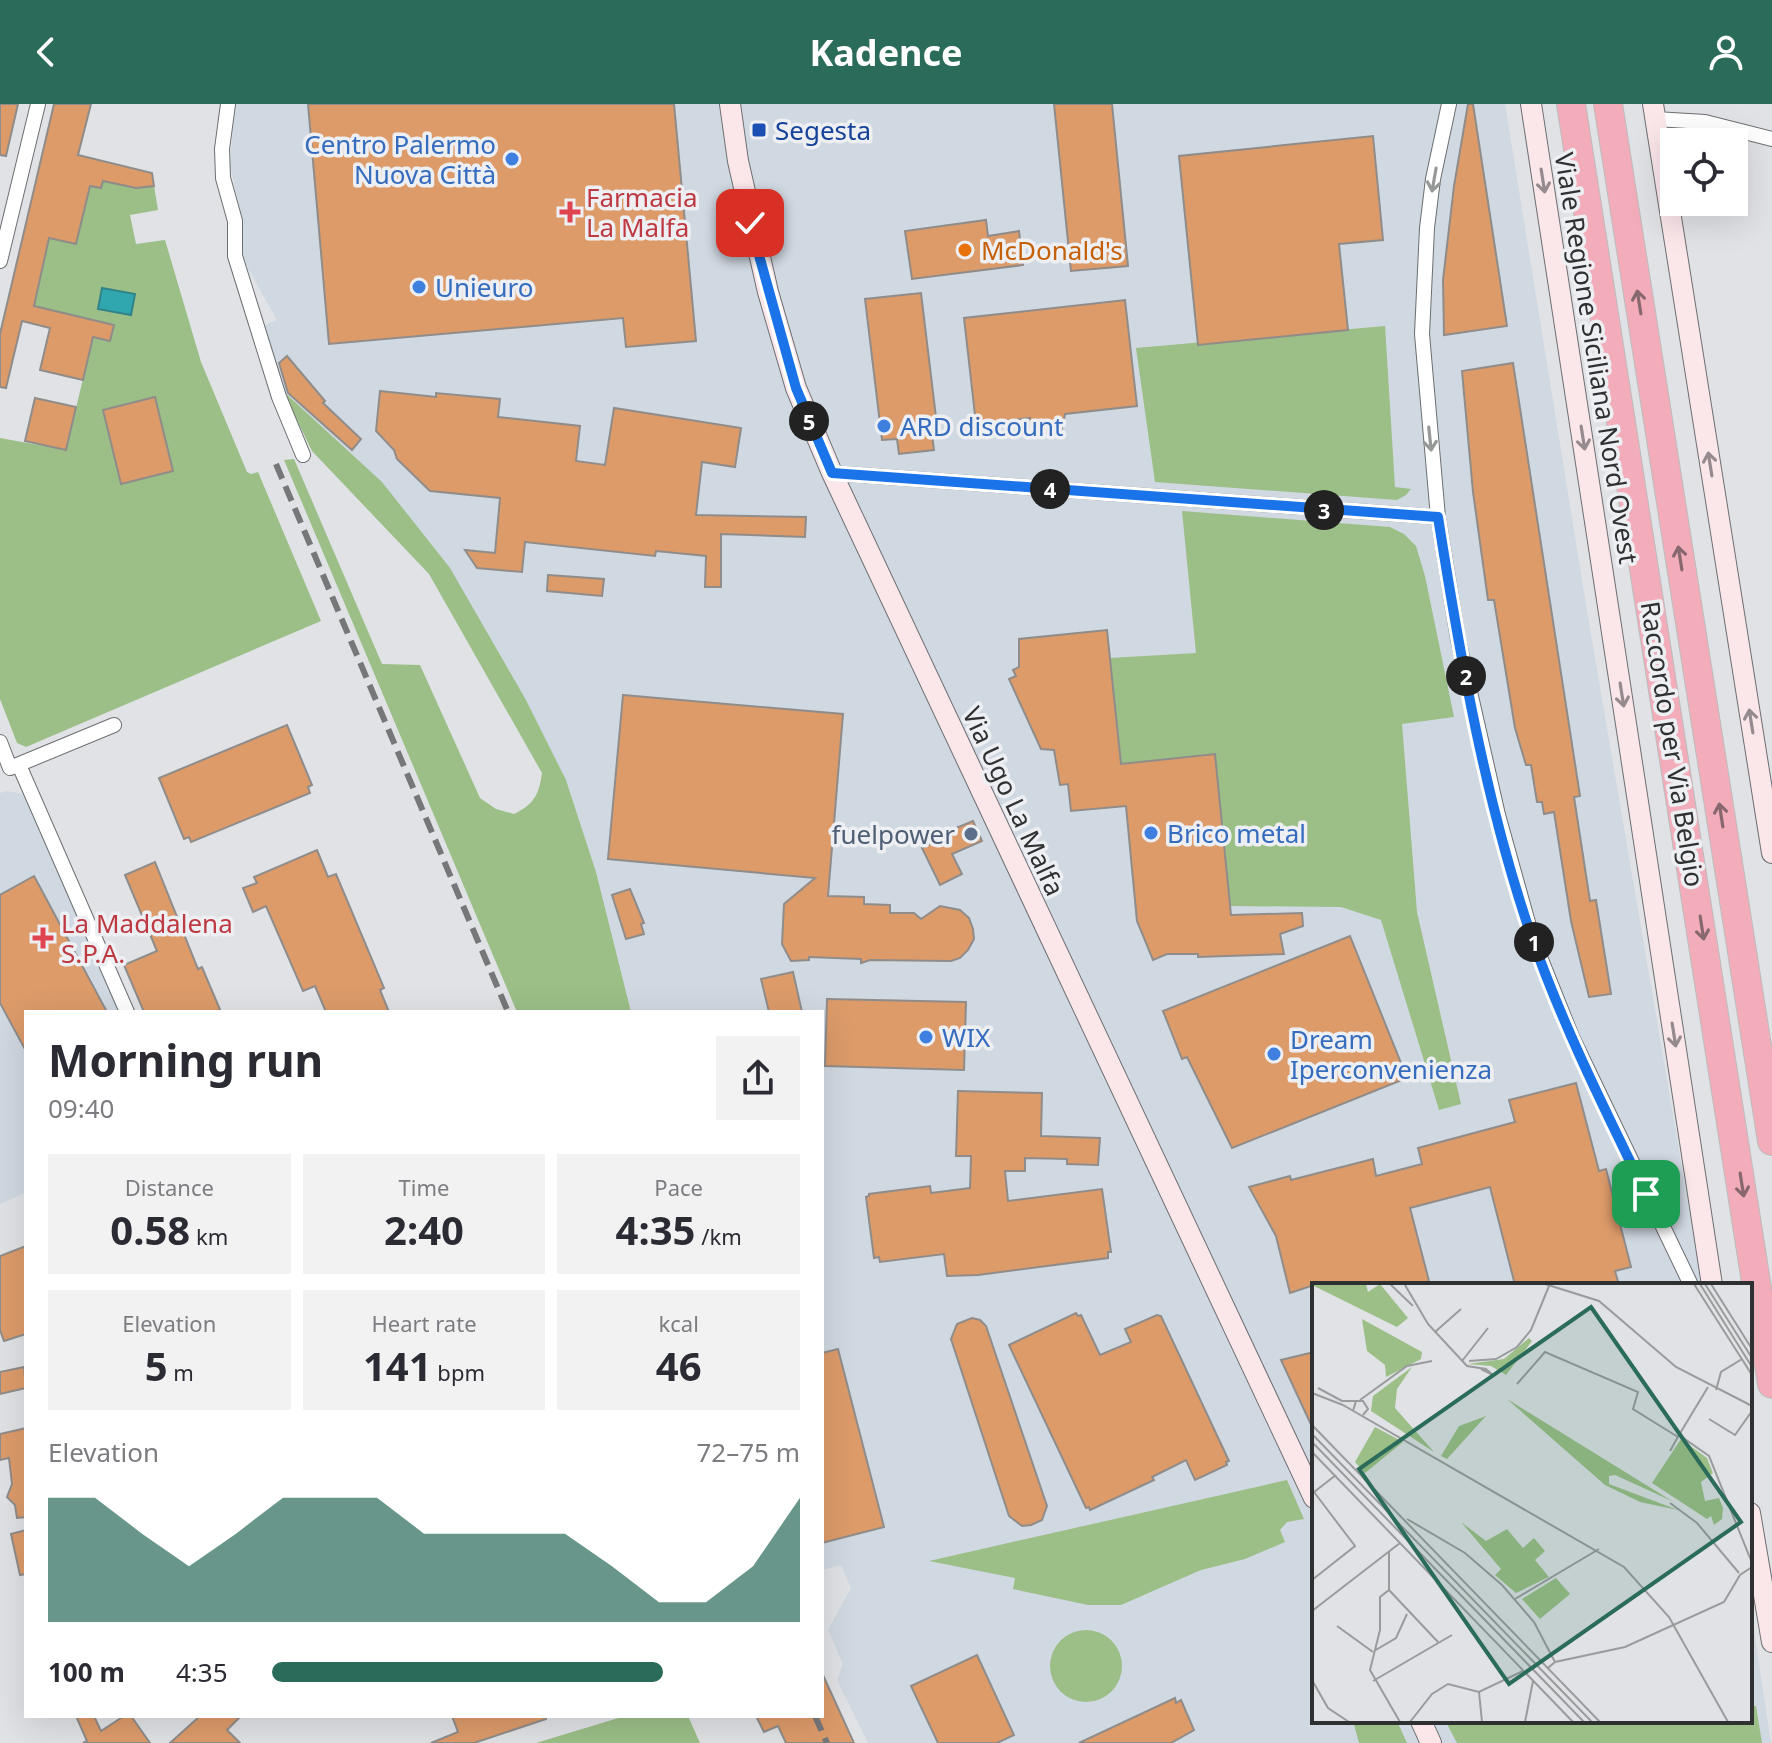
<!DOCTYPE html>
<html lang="en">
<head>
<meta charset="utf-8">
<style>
  :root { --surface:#fff; --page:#f2f2f3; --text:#2b2b33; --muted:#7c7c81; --accent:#2b6b5a }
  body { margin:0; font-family:"Noto Sans",sans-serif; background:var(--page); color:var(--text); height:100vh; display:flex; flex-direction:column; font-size:30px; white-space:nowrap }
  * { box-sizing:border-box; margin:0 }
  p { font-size:26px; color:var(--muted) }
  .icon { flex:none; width:44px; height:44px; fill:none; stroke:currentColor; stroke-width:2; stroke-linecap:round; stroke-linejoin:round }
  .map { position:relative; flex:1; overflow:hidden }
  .panel { position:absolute; left:24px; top:906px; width:800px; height:708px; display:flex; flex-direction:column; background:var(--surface); border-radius:0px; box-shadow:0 8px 32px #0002 }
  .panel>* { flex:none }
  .tools { position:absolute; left:1660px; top:24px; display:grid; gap:16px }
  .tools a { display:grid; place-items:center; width:88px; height:88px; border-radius:0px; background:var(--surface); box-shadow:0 8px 32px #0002; font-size:40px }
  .pin { position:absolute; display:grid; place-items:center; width:68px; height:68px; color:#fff; margin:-34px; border-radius:16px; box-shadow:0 4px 12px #0006 }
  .km { position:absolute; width:40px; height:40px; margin:-20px; border-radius:50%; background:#222; color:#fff; font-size:22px; line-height:40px; text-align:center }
  .round { display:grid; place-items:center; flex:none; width:84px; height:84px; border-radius:0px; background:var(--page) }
  .headline { display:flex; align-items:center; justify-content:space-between; height:136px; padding:0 24px }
  h1 { font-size:44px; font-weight:700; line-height:60px }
  .metrics { display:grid; grid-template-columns:repeat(3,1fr); gap:12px; height:136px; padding:8px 24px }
  .metrics div { display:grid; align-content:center; border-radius:0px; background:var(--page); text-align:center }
  .metrics b { font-size:40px; font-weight:700 }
  .metrics small { font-size:22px; font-weight:400 }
  .metrics p { font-size:22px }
  .chart { height:224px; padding:16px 24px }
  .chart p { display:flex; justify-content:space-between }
  .chart svg { width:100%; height:144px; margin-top:8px; fill:var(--accent); opacity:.7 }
  ul { padding:0 24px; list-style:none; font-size:26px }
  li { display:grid; grid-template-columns:128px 96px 1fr; align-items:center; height:60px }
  li i { height:20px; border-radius:10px; background:var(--accent) }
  header { display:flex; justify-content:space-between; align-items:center; height:104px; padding:0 24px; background:var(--accent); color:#fff; font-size:36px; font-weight:700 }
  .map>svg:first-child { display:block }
  .built { fill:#d0d8e1 }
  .green { fill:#9bbf87; fill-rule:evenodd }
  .water { fill:#30a7ae; stroke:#308388; stroke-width:2 }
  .building { fill:#dd9b6a; stroke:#908c8a; stroke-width:2 }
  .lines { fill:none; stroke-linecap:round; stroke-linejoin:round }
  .street-casing { stroke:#6c6f71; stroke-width:16 }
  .secondary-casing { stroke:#6c6f71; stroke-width:22 }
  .highway-casing { stroke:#bcbdbd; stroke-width:30 }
  .street { stroke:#fff; stroke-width:14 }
  .secondary { stroke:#fbe6ea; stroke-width:20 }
  .highway { stroke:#f2acba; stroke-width:28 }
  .rail { stroke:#757779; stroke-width:6; stroke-dasharray:16 8; stroke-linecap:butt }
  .oneway { stroke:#979898 }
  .oneway2 { stroke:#958b8e }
  .oneway3 { stroke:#87686f }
  .route-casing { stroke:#fff; stroke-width:16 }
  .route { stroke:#1a73e8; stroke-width:10 }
  .transit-dot { fill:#1a4fb4; stroke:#edeff3; stroke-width:3 }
  .shop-dot { fill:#3f7fe0; stroke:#edeff3; stroke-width:3 }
  .health-dot { fill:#e0444e; stroke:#edeff3; stroke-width:3 }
  .food-dot { fill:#e8710a; stroke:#edeff3; stroke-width:3 }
  .service-dot { fill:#5c6f8a; stroke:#edeff3; stroke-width:3 }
  .labels { text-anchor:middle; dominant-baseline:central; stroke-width:7; stroke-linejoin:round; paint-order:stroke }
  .transit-label { font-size:26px; fill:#164399; stroke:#edeff3; text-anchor:start }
  .shop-label { font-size:26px; fill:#366cbe; stroke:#edeff3; text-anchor:start }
  .health-label { font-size:26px; fill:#be3a42; stroke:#edeff3; text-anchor:start }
  .food-label { font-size:26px; fill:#c56008; stroke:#edeff3; text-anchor:start }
  .street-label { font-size:26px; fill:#2f3031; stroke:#edeff3 }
  .service-label { font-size:26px; fill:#4e5e75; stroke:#edeff3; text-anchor:end }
  .inset-road { fill:none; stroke:#999b9d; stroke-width:2 }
  .view { fill:#2b6b5a; fill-opacity:0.15; stroke:#2b6b5a; stroke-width:4 }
  .inset-edge { fill:none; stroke:#2f3031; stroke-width:4 }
</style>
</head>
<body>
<header><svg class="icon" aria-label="back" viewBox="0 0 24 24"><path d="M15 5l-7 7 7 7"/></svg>Kadence<svg class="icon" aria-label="person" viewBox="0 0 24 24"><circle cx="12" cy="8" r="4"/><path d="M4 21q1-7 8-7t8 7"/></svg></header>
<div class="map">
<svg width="1772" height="1639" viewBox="0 0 1772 1639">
  <rect width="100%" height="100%" fill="#e0e2e5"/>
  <g class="built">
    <polygon points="235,0 1505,0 1587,507 1702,1181 1314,1181 1314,1617 1750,1617 1750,1500 1771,1639 868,1639 837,1576 843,1560 828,1526 851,1484 841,1461 822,1466 822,908 631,908 596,768 566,676 526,596 382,378 283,287 263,222 277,216 244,157 240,106 230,62"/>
    <polygon points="7,687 23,690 119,908 26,908 26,1088 0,1100 0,689"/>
  </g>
  <g class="green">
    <path d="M103,77L136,84L154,82L158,106L130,111L136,140L165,136L201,258L247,368L251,370L258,368L321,517L26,643L17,639L0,595V334L66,346L93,233L110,237L114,221L34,202L49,134L76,140L90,82L101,84ZM155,293L173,366L121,379L103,306Z"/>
    <polygon points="1385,222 1395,383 1411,385 1406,391 1397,396 1155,378 1136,244"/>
    <path d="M283,287L382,378L450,464L526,596L566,676L596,768L631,908H517L284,356L294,355L382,560L420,561L480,694L496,705L514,710C534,700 539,691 542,669L429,470L312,347Z"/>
    <polygon points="1182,407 1390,423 1404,430 1416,442 1425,472 1454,613 1402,620 1417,808 1461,1000 1439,1006 1381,816 1341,803 1230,802 1215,651 1121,660 1110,554 1196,549"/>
    <polygon points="1287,1376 1304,1415 1287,1418 1280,1426 1285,1438 1245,1455 1201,1466 1121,1501 1088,1501 1013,1485 1015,1474 929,1457"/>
    <circle cx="1086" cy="1562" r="36"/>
    <polygon points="1750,1602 1756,1602 1762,1639 1457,1639 1447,1620 1496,1617 1750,1617"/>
    <polygon points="625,1612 688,1612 700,1639 536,1639"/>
    <polygon points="1353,1617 1397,1617 1407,1639 1359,1639"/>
  </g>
  <polygon class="water" points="102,184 135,190 131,211 98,205"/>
  <g class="building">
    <polygon points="0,0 18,0 6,52 0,51"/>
    <polygon points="54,0 91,0 78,51 152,69 154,82 136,84 103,77 101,84 90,82 76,140 49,134 34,202 114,221 110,237 93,233 83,276 40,266 50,224 22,217 6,284 0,283 0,230"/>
    <polygon points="308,0 674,0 696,237 626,243 623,214 329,240"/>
    <polygon points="1054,0 1112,0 1128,162 1071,167"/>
    <polygon points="1468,0 1473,0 1507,222 1444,231 1443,176 1454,82"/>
    <polygon points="1373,32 1383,136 1339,140 1348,226 1198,241 1179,52"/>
    <polygon points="986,116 988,132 1019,127 1023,161 912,175 905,127"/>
    <polygon points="921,189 938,330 932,331 934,346 899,350 897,335 882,336 865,195"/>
    <polygon points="1125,196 1137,302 1065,310 1061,330 1028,328 1030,314 976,320 964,214"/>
    <polygon points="287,252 325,297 323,299 361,335 352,346 288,289 279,259"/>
    <polygon points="1513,259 1580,692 1574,693 1590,797 1596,796 1611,890 1589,893 1571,817 1554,708 1544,710 1542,698 1537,698 1531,661 1526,661 1515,624 1494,496 1488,496 1473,388 1462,267"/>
    <polygon points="380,287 436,293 436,289 500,295 498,313 580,322 576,357 605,361 614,304 741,324 735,363 702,358 696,411 806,413 805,433 721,430 721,483 705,483 706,452 656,447 655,452 525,438 522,468 477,464 465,446 495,449 500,394 430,387 397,355 394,346 376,327"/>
    <polygon points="155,293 173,367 121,380 103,306"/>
    <polygon points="35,294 76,303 66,346 25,337"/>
    <polygon points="548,471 604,475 602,492 547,487"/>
    <polygon points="1107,526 1121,660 1215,650 1231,811 1302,809 1303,822 1280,830 1284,850 1198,853 1198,850 1167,850 1153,856 1137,817 1126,702 1071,707 1068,680 1060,681 1054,646 1041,645 1009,575 1016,572 1013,566 1019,563 1019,535"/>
    <polygon points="623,591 843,610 828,792 864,793 864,800 890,801 890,809 914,809 921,815 940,802 960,806 969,814 973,825 974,835 968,846 960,854 951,857 870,856 861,859 861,855 809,853 809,856 791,857 782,840 784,800 815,774 608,755"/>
    <polygon points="287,621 312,681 308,683 310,689 191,738 189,733 184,735 159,674"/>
    <polygon points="973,717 982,737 952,750 962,770 940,781 922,744 953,729 951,726"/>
    <polygon points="317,746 328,773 336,770 384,884 380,886 389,908 326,908 315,882 303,887 266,802 253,808 243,784 257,779 254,773"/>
    <polygon points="155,758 198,865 202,863 221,908 144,908 124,861 157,847 125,771"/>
    <polygon points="34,772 107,908 26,908 26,947 0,899 0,791"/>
    <polygon points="630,785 644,819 641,820 644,830 626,835 612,791"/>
    <polygon points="1350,832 1407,974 1232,1044 1187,953 1182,955 1163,907"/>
    <polygon points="793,868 802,908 769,908 761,875"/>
    <polygon points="827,895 966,898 964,966 825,962"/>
    <polygon points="1576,979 1599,1067 1606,1065 1631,1163 1615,1167 1619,1181 1515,1181 1490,1083 1410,1104 1430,1181 1314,1181 1290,1189 1276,1132 1249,1083 1290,1072 1291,1076 1373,1055 1376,1072 1422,1060 1418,1044 1515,1018 1509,996"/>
    <polygon points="958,987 1042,989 1041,1032 1100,1034 1098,1061 1067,1060 1067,1055 1025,1054 1025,1067 1005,1067 1008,1097 1102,1085 1111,1148 1108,1148 1108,1154 978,1171 947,1172 944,1150 880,1158 879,1153 874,1154 866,1093 869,1092 869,1090 930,1082 931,1089 970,1084 971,1052 956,1052"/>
    <polygon points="26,1142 26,1230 4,1237 0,1226 0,1152"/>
    <polygon points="1076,1209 1078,1212 1081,1211 1100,1251 1131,1238 1125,1225 1157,1211 1161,1212 1229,1357 1226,1358 1227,1361 1195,1376 1186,1356 1152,1373 1154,1376 1090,1406 1089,1403 1086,1404 1009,1241"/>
    <polygon points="972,1214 980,1216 986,1222 1047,1402 1042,1416 1031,1421 1022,1422 1009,1412 951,1235 957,1220"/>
    <polygon points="838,1245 884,1423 822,1439 822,1249"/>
    <polygon points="1314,1248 1314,1327 1281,1256"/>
    <polygon points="24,1263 26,1284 0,1290 0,1268"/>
    <polygon points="26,1324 26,1413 17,1414 15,1401 7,1393 12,1380 9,1354 0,1356 0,1330"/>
    <polygon points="26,1426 26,1470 20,1471 11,1430"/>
    <polygon points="977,1551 1014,1631 997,1639 938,1639 911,1582"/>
    <polygon points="822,1569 854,1639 786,1639 778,1622 764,1628 756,1612 822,1612"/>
    <polygon points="1175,1594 1176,1599 1181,1596 1194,1626 1171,1639 1079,1639"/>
    <polygon points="76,1612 94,1612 101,1627 124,1612 131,1612 150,1639 83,1639 87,1637"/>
    <polygon points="200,1612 241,1612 227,1626 240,1639 170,1639"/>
    <polygon points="452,1612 546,1612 546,1615 474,1639 431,1639 458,1628"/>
  </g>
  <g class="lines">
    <defs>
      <g id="street">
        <polyline points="228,0 222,45 223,74 235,117 235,152 279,293 303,351"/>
        <polyline points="1449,0 1433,75 1427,124 1422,230 1438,413 1458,535 1498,711 1532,833 1572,933 1691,1181"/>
        <polyline points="1655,15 1705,18 1772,35"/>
        <polyline points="0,157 38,0"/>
        <polyline points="832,369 1438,413"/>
        <polyline points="0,638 10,664 114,621"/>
        <polyline points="19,661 127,908"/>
      </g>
      <g id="secondary">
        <polyline points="730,0 738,57 768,188 796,284 832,369 1314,1394"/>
        <polyline points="1531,0 1712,1181"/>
        <polyline points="1653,0 1772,749"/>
        <polyline points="1750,1409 1772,1538"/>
        <polyline points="1421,1617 1431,1639"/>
      </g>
      <g id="highway">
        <polyline points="1571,0 1772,1280"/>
        <polyline points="1608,0 1772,1037"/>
      </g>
    </defs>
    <use href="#street" class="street-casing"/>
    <use href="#secondary" class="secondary-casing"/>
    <use href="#highway" class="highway-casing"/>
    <use href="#street" class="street"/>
    <use href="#secondary" class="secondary"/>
    <use href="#highway" class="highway"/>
    <g class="rail">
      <polyline points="276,360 508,908"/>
      <polyline points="815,1612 827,1639"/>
    </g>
  </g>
  <defs><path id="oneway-shaft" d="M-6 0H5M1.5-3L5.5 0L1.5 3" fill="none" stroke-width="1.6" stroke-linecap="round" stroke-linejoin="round" transform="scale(2)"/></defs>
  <g class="oneway">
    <use href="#oneway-shaft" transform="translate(1434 76) rotate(100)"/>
    <use href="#oneway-shaft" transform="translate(1430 335) rotate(84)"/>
  </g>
  <g class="oneway2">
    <use href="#oneway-shaft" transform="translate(1543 77) rotate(81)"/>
    <use href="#oneway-shaft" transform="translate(1583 334) rotate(81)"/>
    <use href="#oneway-shaft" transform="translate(1710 360) rotate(-99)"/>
    <use href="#oneway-shaft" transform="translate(1622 591) rotate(81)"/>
    <use href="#oneway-shaft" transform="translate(1751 617) rotate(-99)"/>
    <use href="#oneway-shaft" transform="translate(1674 931) rotate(81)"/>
  </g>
  <g class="oneway3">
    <use href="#oneway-shaft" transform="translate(1639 198) rotate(-99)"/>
    <use href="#oneway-shaft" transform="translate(1680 454) rotate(-99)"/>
    <use href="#oneway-shaft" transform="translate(1721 711) rotate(-99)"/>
    <use href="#oneway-shaft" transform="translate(1702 824) rotate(81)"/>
    <use href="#oneway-shaft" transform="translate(1742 1081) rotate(81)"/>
  </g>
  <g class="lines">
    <defs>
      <path id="route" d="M750,119L796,284L832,369L1438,413C1460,553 1486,701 1532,834C1563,922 1605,1006 1646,1090"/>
    </defs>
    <use href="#route" class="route-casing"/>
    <use href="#route" class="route"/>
  </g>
  <rect class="transit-dot" x="751" y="18" width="16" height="16" rx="4"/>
  <g class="shop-dot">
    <circle cx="512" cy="55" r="8"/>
    <circle cx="419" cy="183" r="8"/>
    <circle cx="884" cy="322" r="8"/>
    <circle cx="1151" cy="729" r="8"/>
    <circle cx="926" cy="933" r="8"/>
    <circle cx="1274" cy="950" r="8"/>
  </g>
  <g class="health-dot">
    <path d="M566 96h8v8h8v8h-8v8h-8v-8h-8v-8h8z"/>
    <path d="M39 822h8v8h8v8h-8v8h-8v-8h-8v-8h8z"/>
  </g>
  <circle class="food-dot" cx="965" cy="146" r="8"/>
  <circle class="service-dot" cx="971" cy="730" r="8"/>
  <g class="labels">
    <g class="transit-label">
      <text x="775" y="26">Segesta</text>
    </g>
    <g class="shop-label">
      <text x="496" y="40" text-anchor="end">Centro Palermo<tspan x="496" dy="30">Nuova Città</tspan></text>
      <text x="435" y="183">Unieuro</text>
      <text x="900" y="322">ARD discount</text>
      <text x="1167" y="729">Brico metal</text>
      <text x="942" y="933">WIX</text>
      <text x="1290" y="935">Dream<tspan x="1290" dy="30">Iperconvenienza</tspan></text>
    </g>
    <g class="health-label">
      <text x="586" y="93">Farmacia<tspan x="586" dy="30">La Malfa</tspan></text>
      <text x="61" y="819">La Maddalena<tspan x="61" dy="30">S.P.A.</tspan></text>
    </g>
    <g class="food-label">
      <text x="981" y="146">McDonald's</text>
    </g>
    <g class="street-label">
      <text transform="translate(1597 254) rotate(81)">Viale Regione Siciliana Nord Ovest</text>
      <text transform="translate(1673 640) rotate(81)">Raccordo per Via Belgio</text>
      <text transform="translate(1014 697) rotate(65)">Via Ugo La Malfa</text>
    </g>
    <g class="service-label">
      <text x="955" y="730">fuelpower</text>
    </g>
  </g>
  <g transform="translate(1312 1179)">
    <rect width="440" height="440" fill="#e0e2e5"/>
    <path d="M54,1L56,9L68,1L96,35L85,44L0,2ZM50,36L110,69L109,76L74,94L73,82L55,68ZM217,55L220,58L194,92L179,83L156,81L192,76ZM100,84L85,106L83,125L122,169L59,128L61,113ZM195,116L360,218L303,192L297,193V201L366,227L328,219L293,202ZM174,133L135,176L129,173L147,143ZM63,144L91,159L53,190L43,179ZM369,156L395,175L401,190L389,199L393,218L407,215L411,225L410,236L402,242L399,233L395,236L340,200ZM149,239L174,258L195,246L211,265L222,255L233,268L223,277L237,294L204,310L183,292L189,286ZM244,295L258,311L228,336L210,316Z" fill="#9bbf87"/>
    <path class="inset-road" d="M78,1L101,23M80,1H112M233,1L287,18L364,84L440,123M382,1L440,92M388,1L440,84M393,1L440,75M399,1L440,66M93,2L116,41L155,83L174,86L181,92L169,86M123,49L149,26M150,78L176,45M157,78L184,76L205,64L219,47L237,3M205,101L233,69L326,109L321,126L366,154M6,105L30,118H44M404,107L409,89L430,76M0,110L31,122M48,117L95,83L120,78M31,122L312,284L357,334L416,439M41,128L44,118H51L56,126L51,132M397,136L423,152L440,128M0,142L288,439M0,151L280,439M367,152L396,104M0,159L272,439M358,168L367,152L397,173L440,280M0,169L261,439M2,209L24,192M358,220L385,240L427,290M95,236L153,270L190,302L222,339L243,379M77,269V307L68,314V347L58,387L88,439M0,297L43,263L2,209M77,307L126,359M203,316L287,266M0,328L88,260M25,343L61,369M62,368L84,355L95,331M236,385L243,379L313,364L412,319L428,292L440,284M0,397L16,425L37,439M61,398L140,352M167,409L170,439M98,439L120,411L136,401L167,409L211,388M213,439L221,398"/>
    <path class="view" d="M279,24L429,239L197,401L47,186Z"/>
    <rect width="440" height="440" class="inset-edge"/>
  </g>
</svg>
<div class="tools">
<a><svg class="icon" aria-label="locate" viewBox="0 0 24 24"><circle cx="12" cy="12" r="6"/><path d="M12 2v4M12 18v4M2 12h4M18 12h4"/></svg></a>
</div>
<div class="pin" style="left:1646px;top:1090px;background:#1e9e55"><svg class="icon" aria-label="arrive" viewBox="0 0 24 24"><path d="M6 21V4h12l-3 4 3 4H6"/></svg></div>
<div class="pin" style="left:750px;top:119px;background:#d93025"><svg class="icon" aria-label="check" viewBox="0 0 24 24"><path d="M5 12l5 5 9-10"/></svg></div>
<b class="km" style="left:1534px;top:838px">1</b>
<b class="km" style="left:1466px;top:572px">2</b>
<b class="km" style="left:1324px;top:406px">3</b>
<b class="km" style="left:1050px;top:385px">4</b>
<b class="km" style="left:809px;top:317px">5</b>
<section class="panel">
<div class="headline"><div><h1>Morning run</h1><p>09:40</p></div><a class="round"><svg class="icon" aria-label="share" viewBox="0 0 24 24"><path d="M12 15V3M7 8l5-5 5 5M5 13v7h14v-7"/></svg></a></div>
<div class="metrics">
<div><p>Distance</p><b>0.58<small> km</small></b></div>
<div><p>Time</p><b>2:40</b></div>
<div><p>Pace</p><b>4:35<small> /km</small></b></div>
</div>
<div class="metrics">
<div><p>Elevation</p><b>5<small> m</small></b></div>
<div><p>Heart rate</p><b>141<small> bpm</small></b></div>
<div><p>kcal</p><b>46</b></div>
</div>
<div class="chart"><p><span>Elevation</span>72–75 m</p>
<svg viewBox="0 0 160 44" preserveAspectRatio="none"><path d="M0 44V6L10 6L20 17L30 27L40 17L50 6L60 6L70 6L80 17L90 17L100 17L110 17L120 27L130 38L140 38L150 27L160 6V44z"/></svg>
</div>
<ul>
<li><b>100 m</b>4:35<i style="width:74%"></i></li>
</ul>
</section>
</div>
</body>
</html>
